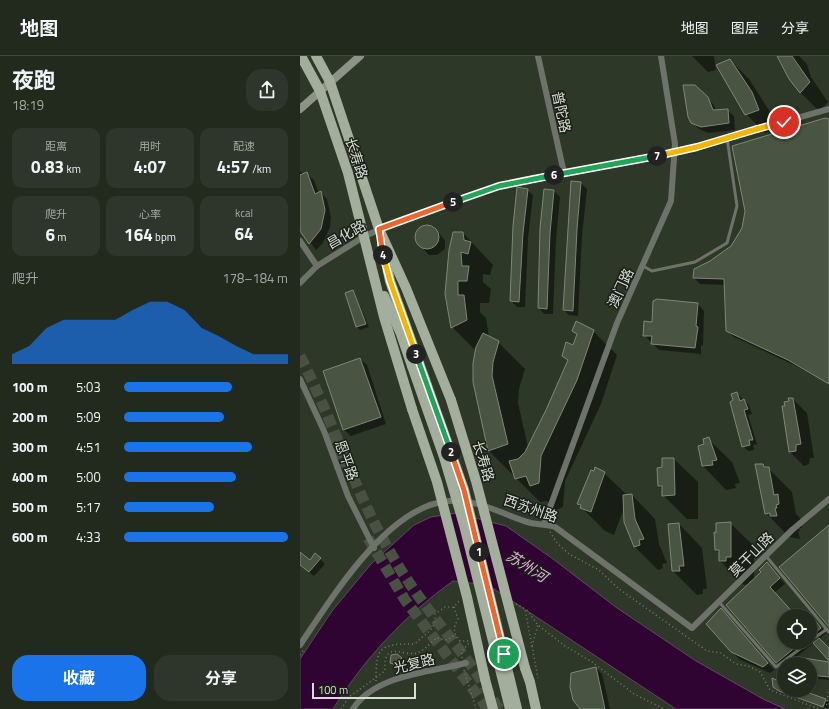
<!DOCTYPE html>
<html lang="zh">
<head>
<meta charset="utf-8">
<style>
  :root { --surface:#222a1e; --page:#2e362b; --text:#f1f3f6; --muted:#a2a7a4; --line:#3f463c; --accent:#1a73e8 }
  body { margin:0; font-family:"Titillium Web","Noto Sans SC",sans-serif; background:var(--page); color:var(--text); height:100vh; display:flex; flex-direction:column; font-size:15px; white-space:nowrap }
  * { box-sizing:border-box; margin:0 }
  p { font-size:13px; color:var(--muted) }
  .icon { flex:none; width:22px; height:22px; fill:none; stroke:currentColor; stroke-width:2; stroke-linecap:round; stroke-linejoin:round }
  .map { position:relative; flex:1; overflow:hidden }
  .sheet { display:flex; flex-direction:column; background:var(--surface); width:300px }
  .sheet>* { flex:none }
  .controls { position:absolute; left:477px; top:553px; display:grid; gap:8px }
  .controls a { display:grid; place-items:center; width:40px; height:40px; border-radius:50%; background:var(--surface); box-shadow:0 2px 10px #0003,0 0 0 1px var(--line); font-size:20px }
  .scale { position:absolute; left:12px; bottom:10px; width:104px; box-sizing:border-box; padding-left:4px; border:2px solid #d8ded4; border-top:0; font-size:11px; line-height:14px; white-space:nowrap; color:#d8ded4; -webkit-text-stroke:3px #191e17; paint-order:stroke }
  .pin { position:absolute; display:grid; place-items:center; width:34px; height:34px; color:#fff; margin:-17px; border:2px solid #fff; border-radius:50%; box-shadow:0 1px 4px #0007 }
  .km { position:absolute; width:20px; height:20px; margin:-10px; border-radius:50%; background:#222; color:#fff; font-size:11px; line-height:20px; text-align:center }
  .round { display:grid; place-items:center; flex:none; width:42px; height:42px; border-radius:16px; background:var(--page) }
  .headline { display:flex; align-items:center; justify-content:space-between; height:68px; padding:0 12px }
  h1 { font-size:22px; font-weight:700; line-height:30px }
  .metrics { display:grid; grid-template-columns:repeat(3,1fr); gap:6px; height:68px; padding:4px 12px }
  .metrics div { display:grid; align-content:center; border-radius:10px; background:var(--page); text-align:center }
  .metrics b { font-size:17px; font-weight:700 }
  .metrics small { font-size:11px; font-weight:400 }
  .metrics p { font-size:11px }
  .chart { height:112px; padding:8px 12px }
  .chart p { display:flex; justify-content:space-between }
  .chart svg { width:100%; height:72px; margin-top:4px; fill:var(--accent); opacity:.7 }
  .primary-button { display:flex; gap:8px; margin-top:auto; padding:8px 12px }
  .primary-button a { flex:1; height:46px; border-radius:16px; background:var(--accent); color:#fff; font-size:16px; font-weight:700; line-height:46px; text-align:center }
  .primary-button a+a { background:var(--page); color:var(--text) }
  ul { padding:0 12px; list-style:none; font-size:13px }
  li { display:grid; grid-template-columns:64px 48px 1fr; align-items:center; height:30px }
  li i { height:10px; border-radius:5px; background:var(--accent) }
  header { display:flex; align-items:center; gap:24px; box-sizing:border-box; height:56px; padding:0 20px; background:var(--surface); border-bottom:1px solid var(--line) }
  header strong { font-size:19px }
  nav { display:flex; gap:22px; margin-inline-start:auto; font-size:14px }
  main { display:flex; flex:1; min-height:0 }
  .map>svg:first-child { display:block }
  .water { fill:#300432; stroke:#624563 }
  .shadow { fill:#0007 }
  .building { fill:#495443; stroke:#7d8876 }
  .lines { fill:none; stroke-linecap:round; stroke-linejoin:round }
  .trunk-tunnel { stroke:#485142; stroke-width:11; stroke-dasharray:11 5.5; stroke-linecap:butt }
  .path { stroke:#737b6e; stroke-width:1.5; stroke-dasharray:1 3; stroke-linecap:butt }
  .service { stroke:#6d726a; stroke-width:3 }
  .minor { stroke:#6d726a; stroke-width:6 }
  .secondary { stroke:#8c9487; stroke-width:8 }
  .primary { stroke:#a3ae9d; stroke-width:10 }
  .primary-bridge { stroke:#a3ae9d; stroke-width:10 }
  .split-1-casing { stroke:#fff; stroke-width:8 }
  .split-2-casing { stroke:#fff; stroke-width:8 }
  .split-3-casing { stroke:#fff; stroke-width:8 }
  .split-4-casing { stroke:#fff; stroke-width:8 }
  .split-5-casing { stroke:#fff; stroke-width:8 }
  .split-6-casing { stroke:#fff; stroke-width:8 }
  .split-7-casing { stroke:#fff; stroke-width:8 }
  .split-8-casing { stroke:#fff; stroke-width:8 }
  .split-9-casing { stroke:#fff; stroke-width:8 }
  .split-1 { stroke:#f0652b; stroke-width:5 }
  .split-2 { stroke:#f0652b; stroke-width:5 }
  .split-3 { stroke:#22a559; stroke-width:5 }
  .split-4 { stroke:#f5b400; stroke-width:5 }
  .split-5 { stroke:#f0652b; stroke-width:5 }
  .split-6 { stroke:#22a559; stroke-width:5 }
  .split-7 { stroke:#22a559; stroke-width:5 }
  .split-8 { stroke:#f5b400; stroke-width:5 }
  .split-9 { stroke:#f5b400; stroke-width:5 }
  .labels { text-anchor:middle; dominant-baseline:central; stroke-width:3; stroke-linejoin:round; paint-order:stroke }
  .street-label { font-size:14px; fill:#d8ded4; stroke:#191e17 }
  .water-label { font-size:15px; font-style:italic; fill:#eca5ec; stroke:#191e17 }
</style>
</head>
<body>
<header>
<strong>地图</strong>
<nav><a>地图</a><a>图层</a><a>分享</a></nav>
</header>
<main>
<section class="sheet">
<div class="headline"><div><h1>夜跑</h1><p>18:19</p></div><a class="round"><svg class="icon" aria-label="share" viewBox="0 0 24 24"><path d="M12 15V3M7 8l5-5 5 5M5 13v7h14v-7"/></svg></a></div>
<div class="metrics">
<div><p>距离</p><b>0.83<small> km</small></b></div>
<div><p>用时</p><b>4:07</b></div>
<div><p>配速</p><b>4:57<small> /km</small></b></div>
</div>
<div class="metrics">
<div><p>爬升</p><b>6<small> m</small></b></div>
<div><p>心率</p><b>164<small> bpm</small></b></div>
<div><p>kcal</p><b>64</b></div>
</div>
<div class="chart"><p><span>爬升</span>178–184 m</p>
<svg viewBox="0 0 160 44" preserveAspectRatio="none"><path d="M0 44V38L10 33L20 22L30 17L40 17L50 17L60 17L70 11L80 6L90 6L100 11L110 22L120 27L130 33L140 38L150 38L160 38V44z"/></svg>
</div>
<ul>
<li><b>100 m</b>5:03<i style="width:66%"></i></li>
<li><b>200 m</b>5:09<i style="width:61%"></i></li>
<li><b>300 m</b>4:51<i style="width:78%"></i></li>
<li><b>400 m</b>5:00<i style="width:68%"></i></li>
<li><b>500 m</b>5:17<i style="width:55%"></i></li>
<li><b>600 m</b>4:33<i style="width:100%"></i></li>
</ul>
<div class="primary-button"><a>收藏</a><a>分享</a></div>
</section>
<div class="map">
<svg width="529" height="653" viewBox="0 0 529 653">
  <rect width="100%" height="100%" fill="#2e3828"/>
  <path class="water" d="M156,457L206,470L253,503L317,552L396,605L463,643L485,653H376L188,529L153,525C105,559 64,603 33,653H0V603L32,555L71,508L114,469L131,461Z"/>
  <g class="shadow">
    <polygon points="392,0 414,0 416,14 408,16"/>
    <polygon points="478,0 499,0 507,8 511,21 528,46 519,55 501,37 480,7"/>
    <polygon points="430,4 449,23 470,56 477,73 465,77 446,58"/>
    <polygon points="395,30 414,49 416,55 427,54 434,60 435,74 408,77 399,73 392,66"/>
    <polygon points="529,64 529,328 496,310 434,281 427,274 425,229 400,228 394,222 410,206 431,190"/>
    <polygon points="0,115 4,119 7,118 14,124 19,138 21,137 27,143 31,161 30,171 23,187 16,194 0,173"/>
    <polygon points="272,126 281,127 287,133 282,180 278,260 269,259 264,254"/>
    <polygon points="227,134 233,139 228,183 225,251 217,251 211,245"/>
    <polygon points="245,134 254,135 260,141 256,184 253,258 244,258 239,252"/>
    <polygon points="125,169 134,170 145,185 145,193 137,199 129,199 116,185 118,175"/>
    <polygon points="163,177 193,209 190,219 183,218 183,226 191,233 189,247 180,247 180,256 186,262 189,281 198,286 225,313 219,333 218,347 228,391 247,355 274,291 277,279 273,274 293,275 317,299 301,348 265,425 263,451 255,454 247,445 240,446 189,395 177,292 174,293 152,271"/>
    <polygon points="52,236 55,239 69,271 60,274 57,271 46,238"/>
    <polygon points="398,248 404,255 403,290 401,289 401,298 359,294 344,279 353,267"/>
    <polygon points="60,303 67,309 86,368 51,380 44,374"/>
    <polygon points="437,337 449,349 452,358 448,359 457,388 453,389 454,394 448,395 443,390 435,345"/>
    <polygon points="493,343 507,357 514,402 510,402 509,408 504,410 490,396 483,351 486,351"/>
    <polygon points="408,383 432,406 440,427 435,428 436,432 426,434 403,410 405,389"/>
    <polygon points="374,403 398,426 398,463 387,463 363,439 363,434 359,430 363,412"/>
    <polygon points="463,409 468,412 492,436 496,458 501,463 502,472 499,472 500,475 498,475 500,483 489,481 466,457"/>
    <polygon points="304,417 327,439 332,439 355,463 359,488 367,507 362,508 363,512 358,514 334,490 324,452 314,479 305,475 278,448"/>
    <polygon points="430,467 454,490 454,524 472,513 485,528 474,537 495,560 484,560 484,586 510,586 510,560 506,560 509,558 526,577 519,583 529,594 529,603 514,587 487,608 484,608 482,612 427,549 453,525 449,525 449,528 444,529 420,505 420,498 416,494 417,478"/>
    <polygon points="379,468 402,492 407,533 403,533 403,538 397,539 373,515 369,469"/>
    <polygon points="0,498 10,505 20,503 25,508 14,520 0,509"/>
    <polygon points="427,560 474,614 470,617 439,603 432,596"/>
    <polygon points="97,599 104,606 98,611 91,606"/>
    <polygon points="529,607 529,624 518,623 517,629 510,628 510,608 497,608"/>
    <polygon points="296,612 302,618 310,653 281,653"/>
    <polygon points="484,629 484,634 498,634 525,644 529,648 528,653 478,634"/>
  </g>
  <g class="building">
    <polygon points="477,0 492,0 510,26 500,37 489,23"/>
    <polygon points="430,3 452,36 459,54 445,59 416,9"/>
    <polygon points="383,29 395,29 408,41 413,54 428,53 429,67 401,71 391,67 388,61"/>
    <polygon points="525,62 529,63 529,328 488,304 426,275 424,223 393,222 394,213 410,205 431,190 442,172 445,155 432,90"/>
    <polygon points="7,116 15,138 21,135 25,154 21,173 9,188 0,175 0,119"/>
    <polygon points="271,125 281,126 277,173 273,255 263,254"/>
    <polygon points="217,131 228,133 223,177 219,246 210,245 213,170"/>
    <polygon points="244,133 254,134 250,177 247,253 238,252 240,172"/>
    <circle cx="127" cy="181" r="12"/>
    <polygon points="153,176 163,176 164,184 171,186 168,198 161,196 162,210 169,210 167,225 158,225 158,239 164,239 167,264 151,272 145,238 149,194"/>
    <polygon points="53,234 66,268 56,271 45,237"/>
    <polygon points="357,243 398,247 396,270 398,271 395,292 351,288 352,280 343,280 344,265 352,266 353,245"/>
    <polygon points="276,265 294,274 277,324 241,400 239,427 230,430 226,420 215,423 209,405 218,403 225,396 246,354 268,304 262,300 266,286 273,289 277,278 272,275"/>
    <polygon points="183,277 199,285 193,306 192,320 208,388 188,395 173,326 173,307 176,291"/>
    <polygon points="60,302 81,361 43,374 23,315"/>
    <polygon points="437,336 440,345 444,343 448,353 444,354 453,384 449,384 450,389 442,391 430,346 433,344 431,338"/>
    <polygon points="488,342 493,342 501,388 496,389 496,395 489,396 482,350 485,350 484,346 489,345"/>
    <polygon points="409,381 417,404 412,405 413,409 402,410 398,390 404,388 403,383"/>
    <polygon points="362,402 374,402 375,439 362,440 362,430 358,430 357,412 362,411"/>
    <polygon points="455,408 463,408 464,411 469,411 474,439 478,438 479,448 476,449 477,452 475,452 477,460 470,460 470,457 465,458"/>
    <polygon points="295,411 305,416 291,456 280,452 281,449 277,448 291,414 294,415"/>
    <polygon points="332,438 335,463 344,483 339,484 340,489 334,491 324,466 323,439"/>
    <polygon points="431,466 431,501 426,501 426,505 419,505 419,494 415,494 414,476 416,477 416,467"/>
    <polygon points="379,467 384,510 379,510 380,515 372,515 368,468"/>
    <polygon points="529,469 529,571 479,511"/>
    <polygon points="0,496 10,504 15,497 21,502 9,516 0,509"/>
    <polygon points="467,506 480,522 470,531 496,560 484,560 484,586 502,586 476,607 426,549 461,516 459,514"/>
    <polygon points="421,552 468,607 463,611 431,596 406,568"/>
    <polygon points="509,556 521,572 510,581 510,560 504,560"/>
    <polygon points="519,582 529,592 529,605 513,587"/>
    <polygon points="97,598 102,602 94,608 90,607 91,599"/>
    <polygon points="497,601 529,606 529,621 510,619 510,608 496,608"/>
    <polygon points="296,611 305,653 280,653 273,644 270,631 271,617"/>
    <polygon points="484,614 484,634 501,634 526,643 523,651 479,635 473,631 472,622 479,625"/>
  </g>
  <g class="lines">
    <g class="trunk-tunnel">
      <path d="M0,300C34,366 55,438 93,501C116,541 146,575 173,612C182,625 190,639 199,653"/>
      <polyline points="29,377 40,412"/>
      <polyline points="68,482 105,544 188,653"/>
    </g>
    <g class="path">
      <polyline points="250,476 257,487 269,498 299,514 319,533 407,595 421,597 436,608 448,610 460,616 470,634 519,653"/>
      <polyline points="216,548 225,553 238,622"/>
      <path d="M154,551L158,563C153,572 153,577 160,585H169"/>
      <polyline points="227,554 238,569 265,590 292,606 334,638 364,653"/>
      <polyline points="232,590 238,569"/>
      <polyline points="0,599 3,595"/>
      <polyline points="162,602 162,595 169,587"/>
      <polyline points="164,614 176,653"/>
      <path d="M76,625C76,590 80,588 115,588C126,576 136,575 135,558L145,551H154L159,545"/>
      <path d="M41,653L49,641L85,615C83,583 103,601 117,597C124,595 130,587 137,582L147,584L155,579"/>
      <polyline points="526,653 529,633"/>
    </g>
    <g class="service">
      <polyline points="343,210 352,215 395,206 427,187 437,150 427,82"/>
      <polyline points="466,500 529,576"/>
      <polyline points="419,546 476,611 509,586"/>
      <polyline points="510,585 527,573"/>
    </g>
    <g class="minor">
      <polyline points="238,0 264,117"/>
      <polyline points="0,185 17,210"/>
      <polyline points="0,227 17,210 65,180 101,164 199,130 375,97 529,53"/>
      <polyline points="0,323 24,375 48,440 74,492"/>
      <polyline points="244,468 317,267 371,145 375,88 361,0"/>
      <path d="M0,589C31,543 88,449 149,445C181,443 202,459 231,467C239,469 247,468 255,471L392,572L492,474L529,443"/>
      <path d="M53,653C74,619 131,616 166,607"/>
    </g>
    <polyline class="secondary" points="0,53 60,0"/>
    <g class="primary">
      <polyline points="1,0 20,35 48,117 84,261 112,353"/>
      <polyline points="16,0 30,26 79,173 106,232 151,344"/>
      <polyline points="82,187 90,225 119,307"/>
      <polyline points="84,240 101,278 112,310"/>
      <polyline points="225,612 230,626 236,653"/>
      <polyline points="185,623 193,653"/>
    </g>
    <g class="primary-bridge">
      <polyline points="119,307 164,434 217,653"/>
      <polyline points="112,310 144,401 164,469 210,653"/>
      <polyline points="151,344 176,425 225,612"/>
      <polyline points="112,353 137,426 167,541 185,623"/>
    </g>
  </g>
  <g class="lines">
    <defs>
      <polyline id="split-1" points="179,496 204,598"/>
      <polyline id="split-2" points="151,396 164,434 179,496"/>
      <polyline id="split-3" points="116,298 151,396"/>
      <polyline id="split-4" points="83,199 90,225 116,298"/>
      <polyline id="split-5" points="83,199 79,173 153,146"/>
      <polyline id="split-6" points="153,146 199,130 254,119"/>
      <polyline id="split-7" points="254,119 357,100"/>
      <polyline id="split-8" points="357,100 397,91 457,73"/>
      <polyline id="split-9" points="457,73 484,66"/>
    </defs>
    <use href="#split-1" class="split-1-casing"/>
    <use href="#split-2" class="split-2-casing"/>
    <use href="#split-3" class="split-3-casing"/>
    <use href="#split-4" class="split-4-casing"/>
    <use href="#split-5" class="split-5-casing"/>
    <use href="#split-6" class="split-6-casing"/>
    <use href="#split-7" class="split-7-casing"/>
    <use href="#split-8" class="split-8-casing"/>
    <use href="#split-9" class="split-9-casing"/>
    <use href="#split-1" class="split-1"/>
    <use href="#split-2" class="split-2"/>
    <use href="#split-3" class="split-3"/>
    <use href="#split-4" class="split-4"/>
    <use href="#split-5" class="split-5"/>
    <use href="#split-6" class="split-6"/>
    <use href="#split-7" class="split-7"/>
    <use href="#split-8" class="split-8"/>
    <use href="#split-9" class="split-9"/>
  </g>
  <g class="labels">
    <g class="street-label">
      <text transform="translate(262 56) rotate(78)">普陀路</text>
      <text transform="translate(57 102) rotate(72)">长寿路</text>
      <text transform="translate(46 178) rotate(-30)">昌化路</text>
      <text transform="translate(320 232) rotate(-65)">澳门路</text>
      <text transform="translate(47 404) rotate(70)">恩平路</text>
      <text transform="translate(184 405) rotate(73)">长寿路</text>
      <text transform="translate(231 452) rotate(19)">西苏州路</text>
      <text transform="translate(451 498) rotate(-45)">莫干山路</text>
      <text transform="translate(114 607) rotate(-14)">光复路</text>
    </g>
    <g class="water-label">
      <text transform="translate(227 510) rotate(32)">苏州河</text>
    </g>
  </g>
</svg>
<div class="controls">
<a><svg class="icon" aria-label="locate" viewBox="0 0 24 24"><circle cx="12" cy="12" r="6"/><path d="M12 2v4M12 18v4M2 12h4M18 12h4"/></svg></a>
<a><svg class="icon" aria-label="layers" viewBox="0 0 24 24"><path d="M12 4l9 5-9 5-9-5zM3 14l9 5 9-5"/></svg></a>
</div>
<div class="scale">100 m</div>
<div class="pin" style="left:204px;top:598px;background:#1e9e55"><svg class="icon" aria-label="arrive" viewBox="0 0 24 24"><path d="M6 21V4h12l-3 4 3 4H6"/></svg></div>
<div class="pin" style="left:484px;top:66px;background:#d93025"><svg class="icon" aria-label="check" viewBox="0 0 24 24"><path d="M5 12l5 5 9-10"/></svg></div>
<b class="km" style="left:179px;top:496px">1</b>
<b class="km" style="left:151px;top:396px">2</b>
<b class="km" style="left:116px;top:298px">3</b>
<b class="km" style="left:83px;top:199px">4</b>
<b class="km" style="left:153px;top:146px">5</b>
<b class="km" style="left:254px;top:119px">6</b>
<b class="km" style="left:357px;top:100px">7</b>
</div>
</main>
</body>
</html>
